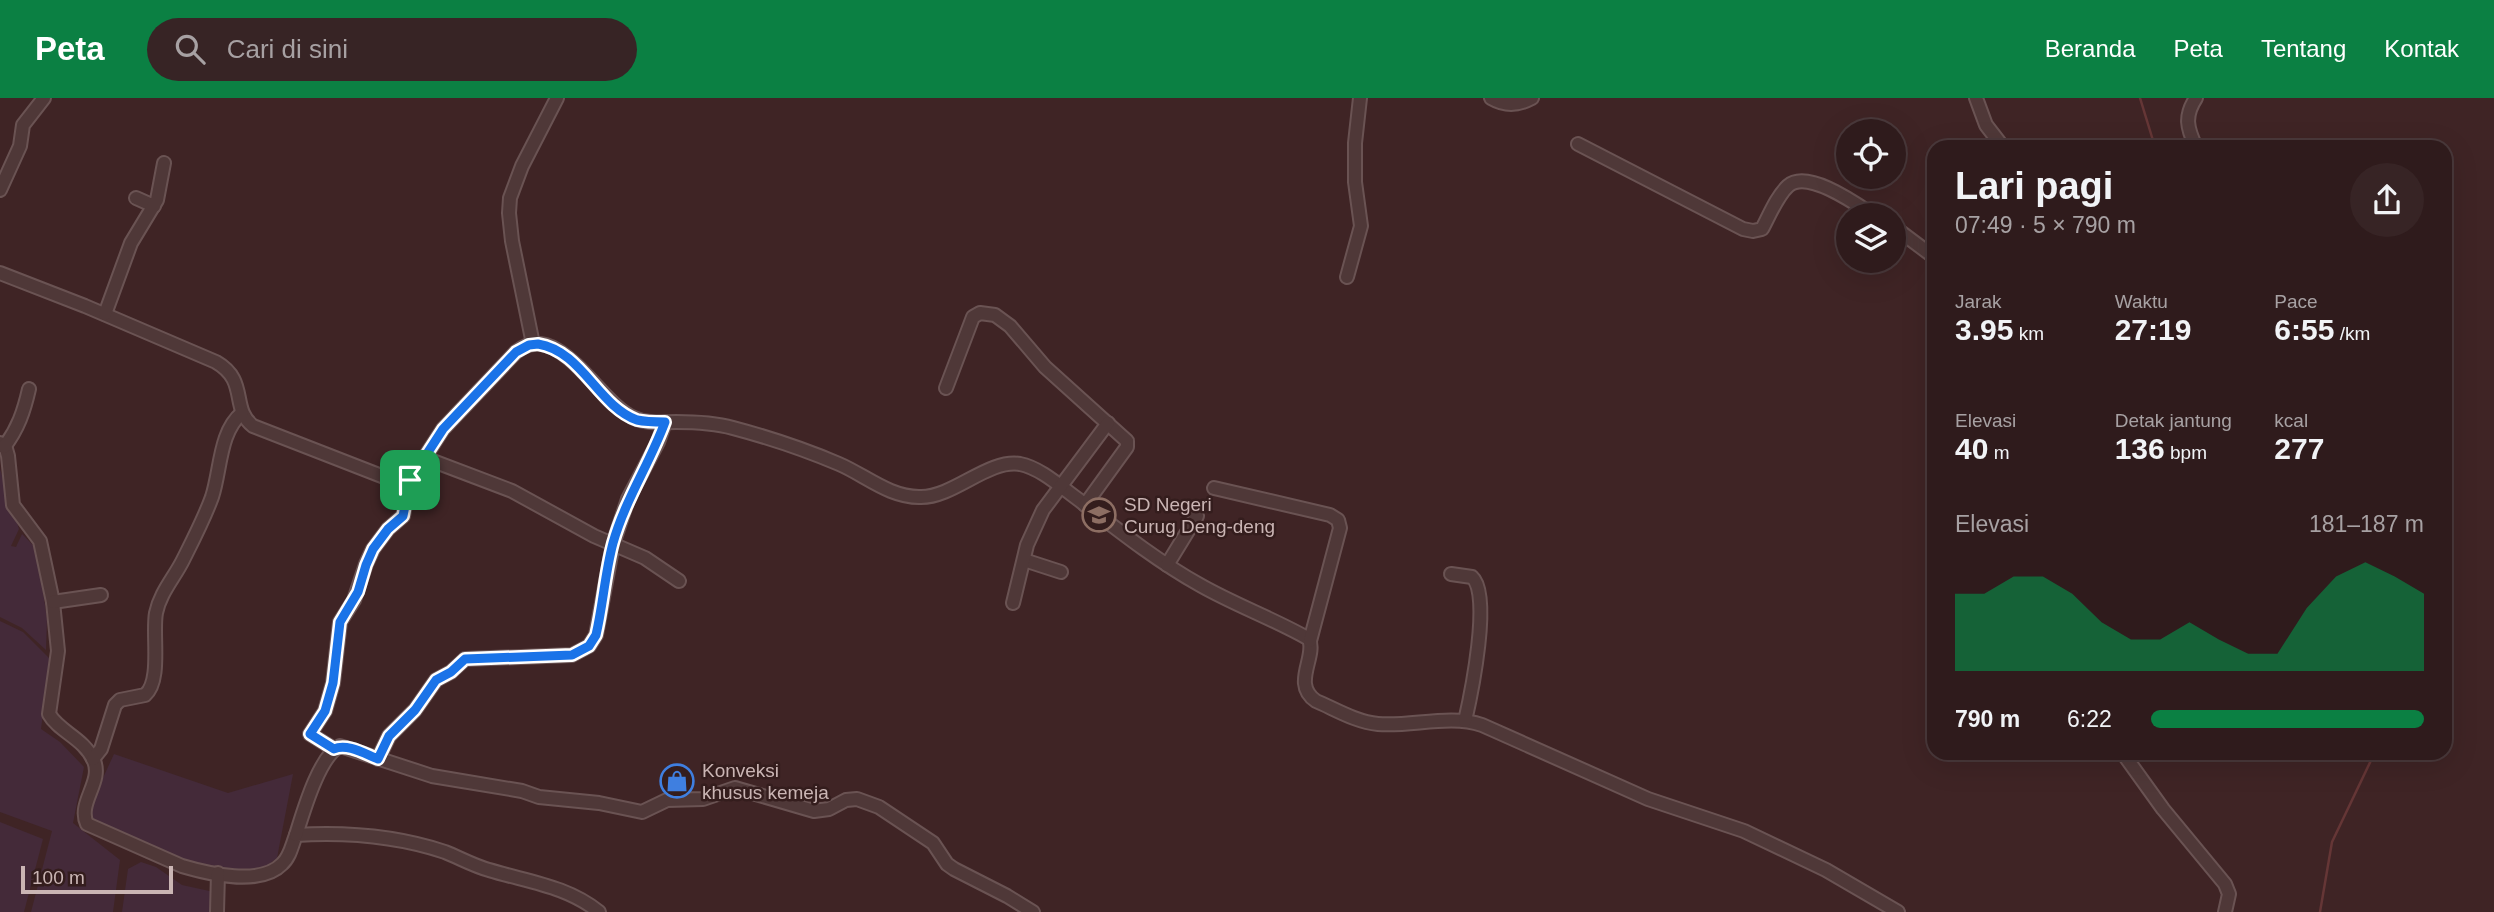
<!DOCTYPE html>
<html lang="id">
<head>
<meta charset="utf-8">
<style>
  :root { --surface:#2f1b1c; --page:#372425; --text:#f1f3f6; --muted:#a7a1a3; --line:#4a393b; --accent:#0b8043 }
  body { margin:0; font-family:Helvetica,sans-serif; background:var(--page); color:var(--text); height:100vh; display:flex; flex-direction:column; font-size:26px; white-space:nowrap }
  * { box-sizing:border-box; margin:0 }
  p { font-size:23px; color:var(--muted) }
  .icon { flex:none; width:38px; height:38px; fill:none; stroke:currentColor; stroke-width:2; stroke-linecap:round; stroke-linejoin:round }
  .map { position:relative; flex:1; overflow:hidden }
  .side { position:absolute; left:1927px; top:42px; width:525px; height:620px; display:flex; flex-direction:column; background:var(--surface); border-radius:21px; box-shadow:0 7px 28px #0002,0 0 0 2px var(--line) }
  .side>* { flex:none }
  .tools { position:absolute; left:1836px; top:21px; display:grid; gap:14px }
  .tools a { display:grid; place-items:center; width:70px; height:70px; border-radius:50%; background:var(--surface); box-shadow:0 7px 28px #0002,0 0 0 2px var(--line); font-size:35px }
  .scale { position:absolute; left:21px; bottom:18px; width:152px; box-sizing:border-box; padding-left:7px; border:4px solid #cab5b4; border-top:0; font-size:19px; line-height:24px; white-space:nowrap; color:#cab5b4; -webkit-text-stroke:5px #341d1d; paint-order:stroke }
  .pin { position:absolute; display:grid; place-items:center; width:60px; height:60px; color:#fff; margin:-30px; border-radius:14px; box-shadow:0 4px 10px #0006 }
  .round { display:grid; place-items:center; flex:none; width:74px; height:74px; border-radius:37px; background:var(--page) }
  .summary { display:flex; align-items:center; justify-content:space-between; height:119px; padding:0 28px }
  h1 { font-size:38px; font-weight:600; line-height:52px }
  .metrics { display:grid; grid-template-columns:repeat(3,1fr); gap:10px; height:119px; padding:7px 28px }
  .metrics div { display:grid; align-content:center }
  .metrics b { font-size:30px; font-weight:600 }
  .metrics small { font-size:19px; font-weight:400 }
  .metrics p { font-size:19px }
  .chart { height:196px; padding:14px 28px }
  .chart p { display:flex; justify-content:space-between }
  .chart svg { width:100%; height:126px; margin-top:7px; fill:var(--accent); opacity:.7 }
  ul { padding:0 28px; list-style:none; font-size:23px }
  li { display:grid; grid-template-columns:112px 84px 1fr; align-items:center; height:52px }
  li i { height:18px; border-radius:9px; background:var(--accent) }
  header { display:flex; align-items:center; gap:42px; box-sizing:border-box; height:98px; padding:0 35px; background:var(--accent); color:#fff }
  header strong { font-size:33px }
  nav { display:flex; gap:38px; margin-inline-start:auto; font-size:24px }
  .search { width:490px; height:63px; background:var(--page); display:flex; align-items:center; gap:18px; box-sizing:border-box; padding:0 24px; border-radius:38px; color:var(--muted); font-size:26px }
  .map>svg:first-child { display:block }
  .green { fill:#442a39 }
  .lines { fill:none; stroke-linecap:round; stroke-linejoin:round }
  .stream { stroke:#653636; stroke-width:2.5 }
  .street-casing { stroke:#6a5353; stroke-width:16 }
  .street { stroke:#4f3838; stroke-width:12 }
  .route-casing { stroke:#fff; stroke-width:14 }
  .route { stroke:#1a73e8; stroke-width:9 }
  .labels { text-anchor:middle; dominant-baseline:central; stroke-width:5; stroke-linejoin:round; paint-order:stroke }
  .poi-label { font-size:19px; fill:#cab5b4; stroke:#341d1d; text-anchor:start }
</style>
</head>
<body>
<header>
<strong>Peta</strong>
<div class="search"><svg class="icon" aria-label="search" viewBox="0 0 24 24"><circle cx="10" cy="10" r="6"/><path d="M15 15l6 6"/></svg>Cari di sini</div>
<nav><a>Beranda</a><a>Peta</a><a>Tentang</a><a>Kontak</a></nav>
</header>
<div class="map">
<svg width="2494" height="814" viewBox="0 0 2494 814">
  <rect width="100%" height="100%" fill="#3f2425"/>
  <g class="green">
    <polygon points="0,371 19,431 11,448 16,449 22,436 35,449 40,473 47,521 46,552 22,530 0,519"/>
    <polygon points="0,523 23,534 50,561 41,631 60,644 84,669 73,725 120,762 113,814 31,814 52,733 0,714"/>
    <polygon points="114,656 228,695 293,676 277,760 259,774 208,771 92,726 90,708"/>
    <polygon points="0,724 43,741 24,814 0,814"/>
    <polygon points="141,764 156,769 182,787 214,794 216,814 122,814 128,771"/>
  </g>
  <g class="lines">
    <g class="stream">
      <polyline points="2140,0 2155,49"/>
      <polyline points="2320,814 2332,744 2375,654"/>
    </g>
    <defs>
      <g id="street">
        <path d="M1491,0C1505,8 1517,8 1532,0"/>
        <polyline points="1976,0 1986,27 2003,49"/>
        <path d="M1578,46L1743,131L1753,133L1762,131C1769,118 1777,98 1788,88C1807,71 1855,105 1873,117"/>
        <path d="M2196,49C2187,30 2184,18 2196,0"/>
        <polyline points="0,92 20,48 23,27 44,0"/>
        <polyline points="136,100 154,108"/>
        <polyline points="1894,129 1934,159"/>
        <path d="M0,175L85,208L216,264C249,283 230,310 253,328L397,384L403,385L410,382L443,331L516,254C559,219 599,306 634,320C647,326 662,324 676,324C695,324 715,325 733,330C767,339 806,352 839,366C865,377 890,400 921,399C954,399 988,361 1020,366C1041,370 1062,390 1079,402C1118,432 1157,463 1200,487C1235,507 1274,521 1309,541C1317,559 1291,586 1316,603C1335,611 1356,624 1378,626C1411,629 1450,616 1482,627L1648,701L1744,733L1826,772L1898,814"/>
        <polyline points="1347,179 1361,128 1355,84 1355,45 1360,0"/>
        <polyline points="105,216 131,145 157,102 164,65"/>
        <polyline points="533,246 512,143 509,115 510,100 522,68 557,0"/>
        <polyline points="946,290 973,219 980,215 995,217 1010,228 1045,269 1127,343 1127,349 1085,407"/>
        <path d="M0,345L6,351L8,358L13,407L40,443L53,504L58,553L49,616C59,634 84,640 94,663C103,684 77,705 87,726L182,768C209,776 261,788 282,766C290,759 292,747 296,737C345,734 397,738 445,754C460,760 474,768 489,772C528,784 567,788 599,814"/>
        <path d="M4,349C18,331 24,313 29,291"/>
        <polyline points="425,360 512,393 594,438 645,460 679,483"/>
        <polyline points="1214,390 1330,417 1338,422 1340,430 1310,543"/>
        <polyline points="1024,462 1061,474"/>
        <polyline points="1167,467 1197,418"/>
        <path d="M1451,476L1472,479C1492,496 1471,597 1465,623"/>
        <polyline points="53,504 101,497"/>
        <polyline points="1013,505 1027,447 1043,412 1108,325"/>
        <polyline points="334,651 310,636 325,613 333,585 340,524 354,502 366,466 373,451 388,431 403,418 410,382"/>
        <polyline points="2122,654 2163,711 2225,786 2229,796 2225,814"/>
        <path d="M93,661L101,651L115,607L120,602L145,597C162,583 152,536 156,515C160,495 174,480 183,462C193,442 204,421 212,399C221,372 219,334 242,315"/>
        <polyline points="378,661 389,638 415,612 436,582 451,574 465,561 572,557 589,548 596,537 613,446 628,401 658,344 665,324"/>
        <path d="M296,737C303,715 319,658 340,648L432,678L522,693L539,699L599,705L642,714L667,702L703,701L735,690L814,713L829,711L846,702L857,701L879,709L933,745L947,766L954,771L1007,798L1033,814"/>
        <polyline points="217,814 218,775"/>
      </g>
    </defs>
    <use href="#street" class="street-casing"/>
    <use href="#street" class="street"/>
  </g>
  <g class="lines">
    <defs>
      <path id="route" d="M538,246C582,253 598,308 637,322C646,324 656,324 665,324C650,365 625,402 613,445C605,475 603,507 596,537L589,548L572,557L465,561L451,574L436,582L415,612L389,638L378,661C365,656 347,645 334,651L310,636L325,613L333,585L340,524L358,494L366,467L373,451L388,431L403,418L410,382L443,331L516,254L529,247Z"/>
    </defs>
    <use href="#route" class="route-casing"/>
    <use href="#route" class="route"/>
  </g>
  <defs>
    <symbol id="school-ring" viewBox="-11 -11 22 22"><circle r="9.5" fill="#341d1d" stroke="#8d6e63" stroke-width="1.5"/><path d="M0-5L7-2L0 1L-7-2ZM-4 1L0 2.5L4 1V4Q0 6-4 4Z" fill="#8d6e63"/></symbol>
    <symbol id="shop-ring" viewBox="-11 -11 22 22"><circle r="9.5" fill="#341d1d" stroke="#3f7fe0" stroke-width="1.5"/><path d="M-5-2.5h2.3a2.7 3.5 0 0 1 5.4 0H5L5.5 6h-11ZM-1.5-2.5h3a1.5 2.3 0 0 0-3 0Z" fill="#3f7fe0"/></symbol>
  </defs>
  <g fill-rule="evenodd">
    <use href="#school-ring" x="1080" y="398" width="38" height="38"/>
    <use href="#shop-ring" x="658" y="664" width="38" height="38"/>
  </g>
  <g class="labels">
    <g class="poi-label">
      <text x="1124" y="406">SD Negeri<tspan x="1124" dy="22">Curug Deng-deng</tspan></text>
      <text x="702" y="672">Konveksi<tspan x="702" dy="22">khusus kemeja</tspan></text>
    </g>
  </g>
</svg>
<div class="tools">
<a><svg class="icon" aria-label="locate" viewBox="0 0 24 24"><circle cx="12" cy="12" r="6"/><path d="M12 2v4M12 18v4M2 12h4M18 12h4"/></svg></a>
<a><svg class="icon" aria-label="layers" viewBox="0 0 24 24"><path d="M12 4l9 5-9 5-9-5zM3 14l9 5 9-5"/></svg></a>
</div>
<div class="scale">100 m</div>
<div class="pin" style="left:410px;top:382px;background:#1e9e55"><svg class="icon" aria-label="arrive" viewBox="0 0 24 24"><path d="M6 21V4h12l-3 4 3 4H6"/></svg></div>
<section class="side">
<div class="summary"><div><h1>Lari pagi</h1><p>07:49 · 5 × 790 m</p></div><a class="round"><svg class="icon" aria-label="share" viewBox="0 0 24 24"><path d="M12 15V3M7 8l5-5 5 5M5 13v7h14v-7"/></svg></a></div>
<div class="metrics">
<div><p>Jarak</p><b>3.95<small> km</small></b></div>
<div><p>Waktu</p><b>27:19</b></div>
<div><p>Pace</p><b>6:55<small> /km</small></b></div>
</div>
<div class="metrics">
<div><p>Elevasi</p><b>40<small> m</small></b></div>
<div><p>Detak jantung</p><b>136<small> bpm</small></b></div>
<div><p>kcal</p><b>277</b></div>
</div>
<div class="chart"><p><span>Elevasi</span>181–187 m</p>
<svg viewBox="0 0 160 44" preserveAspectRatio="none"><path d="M0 44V17L10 17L20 11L30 11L40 17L50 27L60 33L70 33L80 27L90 33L100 38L110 38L120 22L130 11L140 6L150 11L160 17V44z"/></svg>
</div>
<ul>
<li><b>790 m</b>6:22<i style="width:100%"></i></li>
</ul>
</section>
</div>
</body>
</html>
